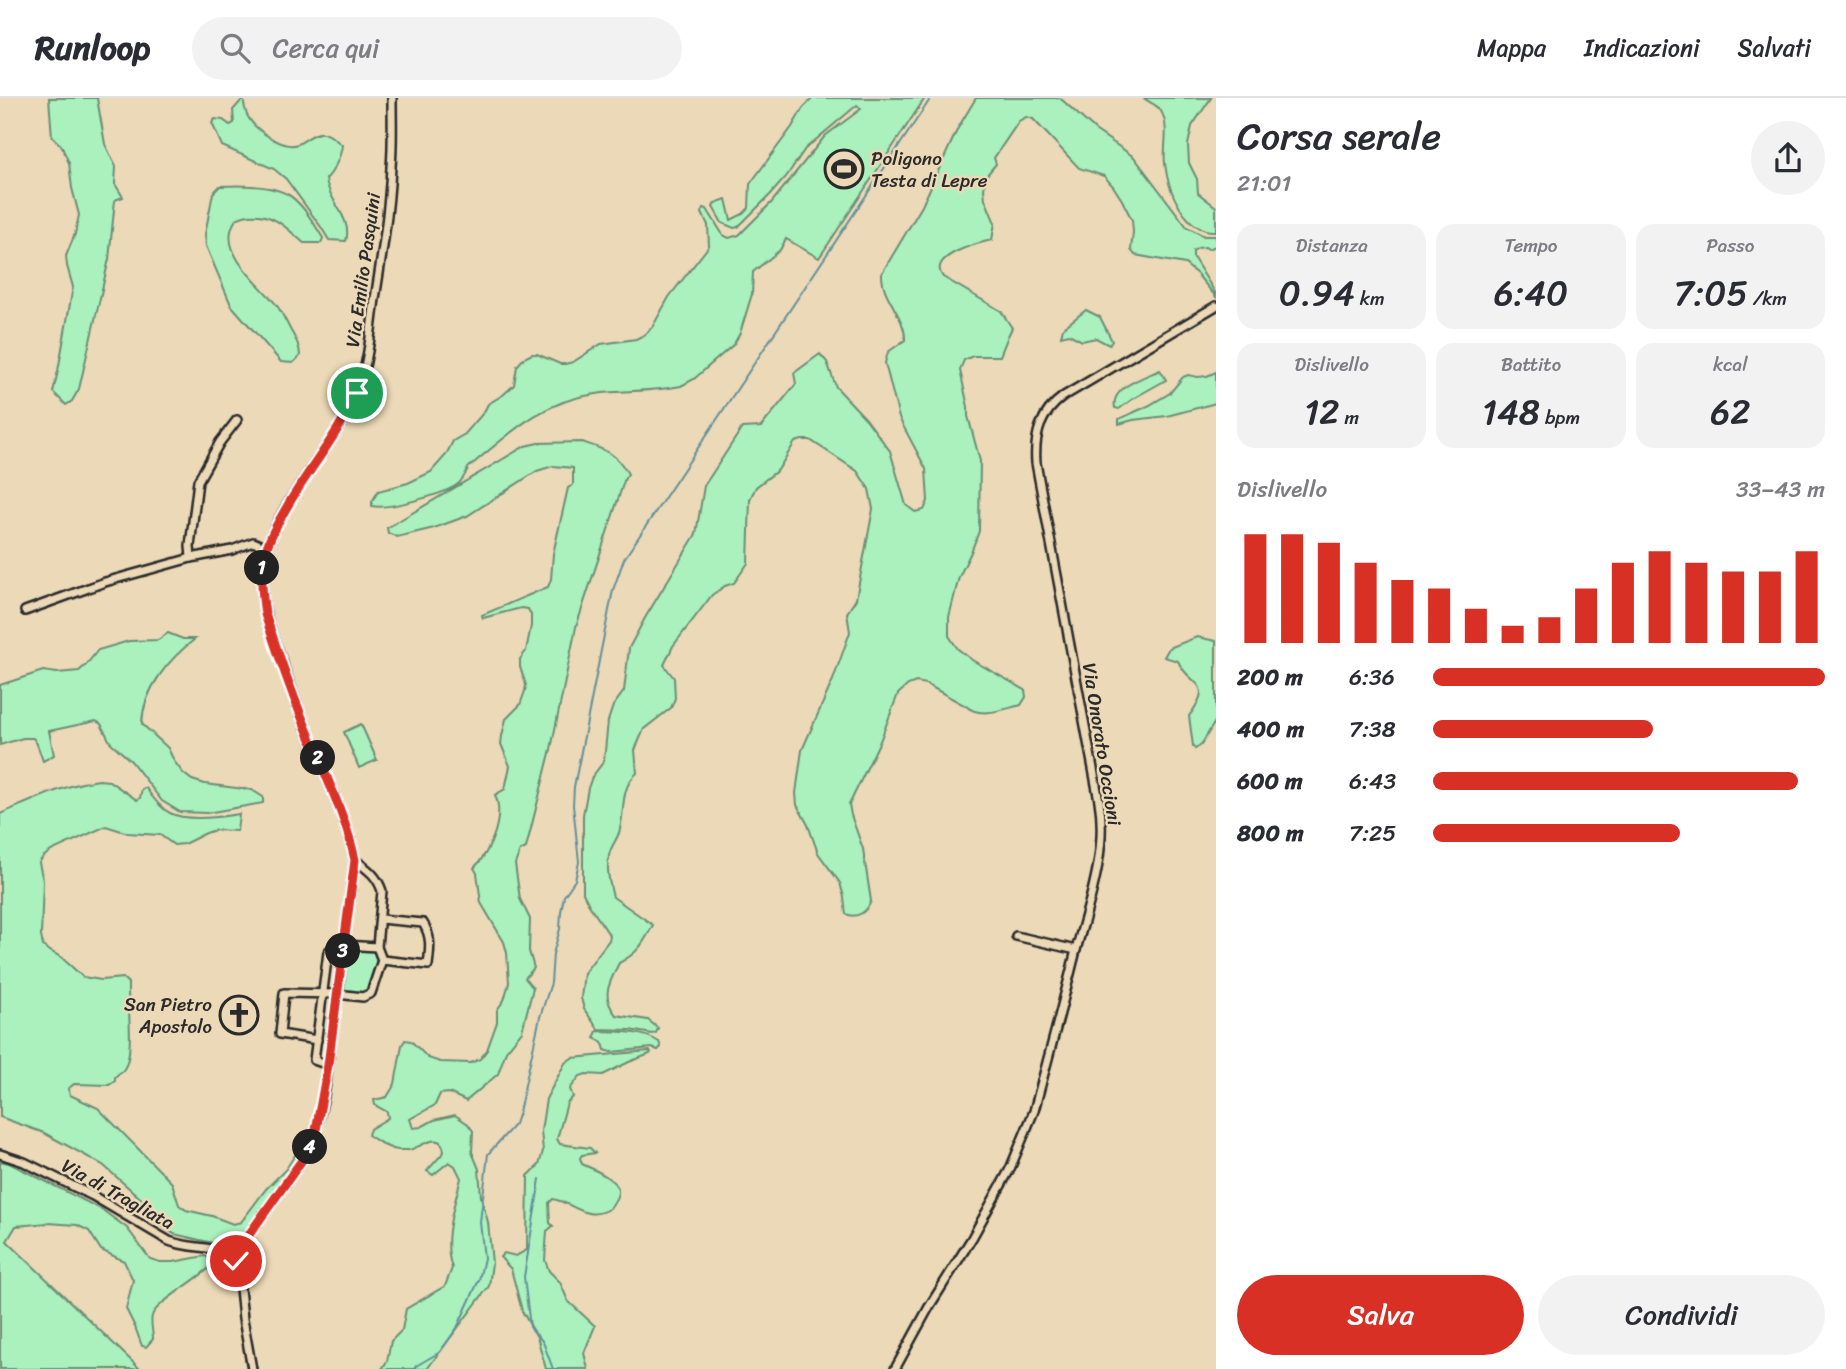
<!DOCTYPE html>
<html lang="it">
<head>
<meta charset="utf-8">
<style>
  :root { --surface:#fff; --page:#f2f2f3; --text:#2b2b33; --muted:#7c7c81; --line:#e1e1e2; --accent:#d93025 }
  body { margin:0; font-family:Sriracha,sans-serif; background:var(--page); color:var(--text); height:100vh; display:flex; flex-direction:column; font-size:26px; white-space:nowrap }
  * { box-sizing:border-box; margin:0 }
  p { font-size:23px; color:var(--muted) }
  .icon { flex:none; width:38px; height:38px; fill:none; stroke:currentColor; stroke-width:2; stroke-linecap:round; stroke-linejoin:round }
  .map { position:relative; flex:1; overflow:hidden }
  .side { display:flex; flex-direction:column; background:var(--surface); width:630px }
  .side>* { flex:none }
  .pin { position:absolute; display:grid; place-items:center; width:60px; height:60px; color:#fff; margin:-30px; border:4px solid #fff; border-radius:50%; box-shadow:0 2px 7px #0007 }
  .km { position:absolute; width:35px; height:35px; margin:-18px; border-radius:50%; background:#222; color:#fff; font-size:19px; line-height:35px; text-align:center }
  .round { display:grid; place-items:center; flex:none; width:74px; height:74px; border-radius:37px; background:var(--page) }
  .headline { display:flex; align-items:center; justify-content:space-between; height:119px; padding:0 21px }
  h1 { font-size:38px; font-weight:600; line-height:52px }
  .stats { display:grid; grid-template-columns:repeat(3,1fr); gap:10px; height:119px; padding:7px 21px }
  .stats div { display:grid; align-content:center; border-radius:18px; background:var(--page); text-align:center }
  .stats b { font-size:35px; font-weight:600 }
  .stats small { font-size:19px; font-weight:400 }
  .stats p { font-size:19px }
  .chart { height:196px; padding:14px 21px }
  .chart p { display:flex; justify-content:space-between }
  .chart svg { width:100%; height:126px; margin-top:7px; stroke:var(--accent); stroke-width:6 }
  .cta { display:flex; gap:14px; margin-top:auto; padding:14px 21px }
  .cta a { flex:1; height:80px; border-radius:42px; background:var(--accent); color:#fff; font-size:28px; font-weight:600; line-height:80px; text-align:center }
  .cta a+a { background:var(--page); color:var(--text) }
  ul { padding:0 21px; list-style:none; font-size:23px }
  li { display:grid; grid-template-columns:112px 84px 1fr; align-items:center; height:52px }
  li i { height:18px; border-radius:9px; background:var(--accent) }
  header { display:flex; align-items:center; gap:42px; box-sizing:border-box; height:98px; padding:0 35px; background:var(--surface); border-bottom:2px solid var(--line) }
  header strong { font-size:33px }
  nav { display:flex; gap:38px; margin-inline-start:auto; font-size:24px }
  .search { width:490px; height:63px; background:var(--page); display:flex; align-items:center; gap:18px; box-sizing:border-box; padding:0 24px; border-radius:38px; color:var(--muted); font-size:26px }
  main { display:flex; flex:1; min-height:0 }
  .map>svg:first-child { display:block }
  .green { fill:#aaf1bd; stroke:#6a8e74; stroke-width:2 }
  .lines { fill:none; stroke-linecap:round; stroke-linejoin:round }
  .stream { stroke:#62909b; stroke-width:2 }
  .minor-casing { stroke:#2b2b2b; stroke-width:12 }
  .minor { stroke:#ecd9b7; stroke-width:7 }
  .route-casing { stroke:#fff; stroke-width:14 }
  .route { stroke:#d93025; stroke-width:9 }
  .labels { text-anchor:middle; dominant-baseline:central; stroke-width:5; stroke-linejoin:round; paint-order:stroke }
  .poi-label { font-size:19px; fill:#2b2b2b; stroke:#ecd9b7; text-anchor:start }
  .street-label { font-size:19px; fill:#2b2b2b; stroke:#ecd9b7 }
</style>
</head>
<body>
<header>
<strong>Runloop</strong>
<div class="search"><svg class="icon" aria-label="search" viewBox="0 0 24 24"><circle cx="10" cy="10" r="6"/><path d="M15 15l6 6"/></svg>Cerca qui</div>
<nav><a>Mappa</a><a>Indicazioni</a><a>Salvati</a></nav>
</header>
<main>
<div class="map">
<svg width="1216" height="1271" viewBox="0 0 1216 1271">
  <rect width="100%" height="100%" fill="#ecd9b7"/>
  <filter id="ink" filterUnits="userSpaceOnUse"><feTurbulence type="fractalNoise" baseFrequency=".0143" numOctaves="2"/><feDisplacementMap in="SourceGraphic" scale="14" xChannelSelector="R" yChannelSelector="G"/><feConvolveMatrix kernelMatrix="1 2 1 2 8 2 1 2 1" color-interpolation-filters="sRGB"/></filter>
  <g filter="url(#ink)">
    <g class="green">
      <polygon points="49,0 97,0 105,46 116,69 115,86 123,99 115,102 109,161 79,291 72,303 66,307 53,294 58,273 73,189 67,168 66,158 75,136 79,117 72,90 69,65 61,47 52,39"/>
      <path d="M813,0H925L819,160L786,141L780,152L753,174L752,196L740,235L734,246L694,281L681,288C653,294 624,292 596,296C541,303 509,336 468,370C465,378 462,384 455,388C441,397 387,412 372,408V404L378,393L408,385L431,374L446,357L453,343L465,336L484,314L488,306L503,297L514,287L517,268L524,260L532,256H537L560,266H565L573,264L601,246L636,241L646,236L653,228L669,199L709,148L708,127L702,115L703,110L707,111L723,137L729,140L739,137L772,104L825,38L861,11L857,7L805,51L786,79L770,97L738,129L734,130L722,125L713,109L715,105L726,101L731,122L743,116L749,110L750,86L792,29L803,10Z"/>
      <path d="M976,0H1060L1095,32L1134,59L1187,129L1204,138H1216V148L1208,151L1205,149L1198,150L1193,153V159L1216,196V199L1197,176L1185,166L1135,157L1131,152L1133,134L1132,122L1122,102L1113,88L1104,78L1079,70L1033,21L1026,19L1019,23L994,60L996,66L986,78L984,91L985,101L995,125L992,142C978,145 926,158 943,179L1001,213L1012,230L1008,238L1000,258H973L964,262L960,272L968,309V318L980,363L979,433L971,454L959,479L949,519V538L958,551L972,562L1025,592L1026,599L1021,607C1004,611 980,621 966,608L926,586L916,584L908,587L898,596L880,643L849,707L851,717L863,751L871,803C867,814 857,821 846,816L844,799L840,785L818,755L808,727L797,707L796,695L802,652L833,582L850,534L847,515L856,501L873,411L869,391L857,373L810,342H802L795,344L778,372L756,389L750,401L748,465L734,485L725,488L712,497L673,548L664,567L674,580L675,600L671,610L644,631L635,652L637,675C620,690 625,711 620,731C619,738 614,744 611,751C605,766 609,784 613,799L653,827C643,846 638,855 619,865C610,884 600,898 616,917L648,922L658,930L656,935L652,936L630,932L598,931L584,911L581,900L584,875L609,842L610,838L589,807L583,795V717L588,690L592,679L604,663L608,623L613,608L624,593L629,550L645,520L696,436L704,388L742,330L761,329L796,286L794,275L820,256L827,264L836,289L866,321L890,353L906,407L915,414L924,412L928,403L926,371L899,320L885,265L888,254L905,242C906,218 881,200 882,175L922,108L958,30Z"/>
      <path d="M1143,0H1211L1192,28L1188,47L1189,65L1197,81L1198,95L1216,109V133C1185,135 1168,92 1165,66C1163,50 1169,32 1163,17C1160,8 1151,5 1143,0Z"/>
      <path d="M243,1C244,6 245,12 247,17C254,31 282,52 298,46C305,43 315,33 323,35C329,35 337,43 342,47C341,58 334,73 326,81C328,103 353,120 346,143L329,142L321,129L286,81L274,71L222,48L212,25L215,21L223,22L230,27L234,25L233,12Z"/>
      <path d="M220,88C239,87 271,87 287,96C302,104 314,126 323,140L321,145H304C286,130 275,115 249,117C237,119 234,121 231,133C225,162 264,189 278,209C283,217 287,225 291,233C296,242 300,248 300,258L293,265L281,264L231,207L206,148L205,136L213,95Z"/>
      <polygon points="1086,212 1100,219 1112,243 1109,247 1096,240 1082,243 1069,236 1061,238 1063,230"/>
      <path d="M1160,272L1166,282L1134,300L1119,311L1115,310C1110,289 1145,279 1160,272Z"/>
      <polygon points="1216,274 1216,305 1167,318 1133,322 1119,326 1119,321 1148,308 1170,295 1183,279 1188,277 1198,279 1207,278"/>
      <path d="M582,344C603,351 616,354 628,376L625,380L576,529L551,651L526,750L520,753L515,766L520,801L530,821L529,853L534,870L525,880L533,890L522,933L506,953L498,976L466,1003L449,995L440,996L435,1007L410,1021L413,1030L421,1029L434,1022L455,1017L468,1026L473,1033L472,1054L479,1071L481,1099L488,1124L492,1165L489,1188L427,1271H382L387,1263L391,1243L402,1232L406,1211L445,1188L452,1170C442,1141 454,1109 461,1080L455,1068L449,1064L433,1077L427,1073L444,1054C442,1031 421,1049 409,1052C405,1052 402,1052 398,1052C387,1051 378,1043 368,1037L370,1031L388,1020L387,1014L375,1007L374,1002L387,999L395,986L402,947L405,942L411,943L428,960L440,964L471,965L480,961L487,952L497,924V912L504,902L509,885L507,855L504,844L481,805L477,775L474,770C490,754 505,720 495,697L505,691L510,668L501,646L502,638L506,621L520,607L525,593L526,587L520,569V561L526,553L531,528V517L528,511L521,510L483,520L482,517L548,489L551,481L553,456L568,390L573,387V370L553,368L537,373L467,418L434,430L397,439L388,435L387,430L525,348L538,345Z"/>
      <path d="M168,535L183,541H195C169,561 143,591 142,626L168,650L174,663L183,675L192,682L205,686L252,692L263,699V705L207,715L180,714L162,703L131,663L110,644L101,626L96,623L49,633L54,657L43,663L37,646L33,640H23L0,647V587L43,573L57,575L79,573L86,567L98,552L129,543L158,542Z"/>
      <path d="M1197,539L1216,543V622L1201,647L1195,651L1193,648L1189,618C1216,582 1190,590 1178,563L1164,559L1169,550Z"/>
      <polygon points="361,626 377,662 359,670 344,634"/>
      <path d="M99,682L109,683L137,702L140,700L142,691L146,690C152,699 160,710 170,715C187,724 221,719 239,716L237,733L215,732L206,735L184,746L174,747L160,737L128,735L106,728L51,753L43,759L39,765L43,783L41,838L43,848L48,852L61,859L83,879L101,882L123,880L128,885C127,905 135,955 124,971C122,974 118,976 115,979V983L109,987L74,986L68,991L70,997L98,1010L172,1085L179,1107L186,1112L212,1118L233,1126L241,1124L266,1091L286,1071L299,1051L302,1053L239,1144L230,1149L174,1136L159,1126L148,1107L103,1067L44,1035L0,1019V716C32,703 65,686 99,682Z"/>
      <path d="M349,850L374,853C379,865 375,885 364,895L344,894Z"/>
      <path d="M597,933C618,934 641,932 659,944L661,949L658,952L652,950L611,954L605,952C604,945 601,943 594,940Z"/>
      <path d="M649,953L651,954L650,956L629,964L603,977L586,976L580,978L570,991L573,999L567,1005L557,1041L560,1046L590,1050L595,1055L582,1057L580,1060L582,1066C591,1070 620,1082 618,1094C618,1099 613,1106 610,1110C587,1125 574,1105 553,1101L549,1105L550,1125L553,1128L547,1133L545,1162L549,1173L560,1184L568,1203L595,1228L584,1255L588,1271H546L537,1239L522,1213L511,1171L500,1159L504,1155L516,1158L527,1152L528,1078L539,1067L543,1053L541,1033L546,1001L565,965L572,960Z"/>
      <path d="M0,1063L9,1065L101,1111L127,1130L150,1161L160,1164H173L205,1158L212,1161V1167C200,1181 155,1205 152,1218C150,1224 153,1234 153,1241L146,1249L142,1248L135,1229L126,1211L133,1182L124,1163L101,1152L89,1133L77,1127L48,1125L16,1128L7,1143L140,1271H0Z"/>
    </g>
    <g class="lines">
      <g class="stream">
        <polyline points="540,1081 524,1179 530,1229 543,1244 553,1271"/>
        <polyline points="414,1271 416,1268 440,1254 457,1230 479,1182 484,1160 480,1124 488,1056 515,1026 519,1014 540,919 551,885 553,856 560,831 561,814 564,798 575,782 579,764 573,707 574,689 613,492 624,461 931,0"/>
      </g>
      <defs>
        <g id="minor">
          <polyline points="191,460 190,448 198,383 220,344 237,322"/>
          <polyline points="25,513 105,484 191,460 232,452 253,444 267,450"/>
          <path d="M380,821L423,825C432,839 430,851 428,867L382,862"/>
          <polyline points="1016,838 1076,852"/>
          <polyline points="317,942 280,936 284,895 337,896 363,899 371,895 382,862 377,849"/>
          <path d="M328,967L314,962L328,854L334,848L344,847L377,849L382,793C377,777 367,771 355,762"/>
          <path d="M0,1056L24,1064L93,1098L169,1143C189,1151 216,1147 233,1159L238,1170L243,1221L252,1271"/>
          <path d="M233,1159L305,1058C325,1019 328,970 333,927C340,872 348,817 355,762C346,720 327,682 311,643C300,616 291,589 282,563C273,538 262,513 262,486C260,413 336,355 359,289C369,261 371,230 375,201C382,157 389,113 391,69C393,46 392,23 392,0"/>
          <path d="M895,1271L929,1209L972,1140L1010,1071L1034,1013C1048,961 1062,909 1075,856C1088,807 1108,754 1099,703L1036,365C1034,337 1040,315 1064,298L1216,208"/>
        </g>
      </defs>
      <use href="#minor" class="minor-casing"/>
      <use href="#minor" class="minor"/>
    </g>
  </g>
  <g class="lines" filter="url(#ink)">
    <defs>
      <path id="route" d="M236,1163L233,1159L305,1058L316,1032L328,967L355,762C346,720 328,683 312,644C294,602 279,559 265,516C262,496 260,476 265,456C270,437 281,419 291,402C313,366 340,333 357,295"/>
    </defs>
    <use href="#route" class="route-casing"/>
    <use href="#route" class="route"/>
  </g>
  <defs>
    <symbol id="stadium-ring" viewBox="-11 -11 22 22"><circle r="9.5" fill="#ecd9b7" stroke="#2b2b2b" stroke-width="1.5"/><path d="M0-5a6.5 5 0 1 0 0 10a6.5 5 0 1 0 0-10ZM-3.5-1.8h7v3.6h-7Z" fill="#2b2b2b"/></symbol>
    <symbol id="church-ring" viewBox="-11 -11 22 22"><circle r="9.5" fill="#ecd9b7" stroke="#2b2b2b" stroke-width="1.5"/><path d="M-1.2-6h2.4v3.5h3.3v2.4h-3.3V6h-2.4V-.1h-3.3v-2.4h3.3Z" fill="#2b2b2b"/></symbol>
  </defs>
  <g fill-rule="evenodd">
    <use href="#stadium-ring" x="822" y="49" width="44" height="44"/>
    <use href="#church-ring" x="217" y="895" width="44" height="44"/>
  </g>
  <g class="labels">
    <g class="poi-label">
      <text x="871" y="60">Poligono<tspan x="871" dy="22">Testa di Lepre</tspan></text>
      <text x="212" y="906" text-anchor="end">San Pietro<tspan x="212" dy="22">Apostolo</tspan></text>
    </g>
    <g class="street-label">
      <text transform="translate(363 172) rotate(-82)">Via Emilio Pasquini</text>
      <text transform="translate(1102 646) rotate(81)">Via Onorato Occioni</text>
      <text transform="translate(118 1096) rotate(29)">Via di Tragliata</text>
    </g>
  </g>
</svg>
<div class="pin" style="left:357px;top:295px;background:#1e9e55"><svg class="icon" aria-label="arrive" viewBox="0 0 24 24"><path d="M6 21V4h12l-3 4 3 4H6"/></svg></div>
<div class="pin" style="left:236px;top:1163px;background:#d93025"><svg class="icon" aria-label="check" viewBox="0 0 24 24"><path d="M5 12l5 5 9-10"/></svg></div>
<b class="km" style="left:262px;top:470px">1</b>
<b class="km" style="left:318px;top:660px">2</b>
<b class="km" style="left:343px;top:853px">3</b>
<b class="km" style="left:310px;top:1049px">4</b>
</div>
<section class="side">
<div class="headline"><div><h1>Corsa serale</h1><p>21:01</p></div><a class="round"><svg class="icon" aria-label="share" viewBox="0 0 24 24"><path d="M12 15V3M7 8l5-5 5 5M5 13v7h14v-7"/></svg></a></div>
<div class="stats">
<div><p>Distanza</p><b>0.94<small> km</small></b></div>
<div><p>Tempo</p><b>6:40</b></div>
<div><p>Passo</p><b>7:05<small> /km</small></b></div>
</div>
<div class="stats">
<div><p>Dislivello</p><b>12<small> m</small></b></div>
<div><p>Battito</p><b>148<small> bpm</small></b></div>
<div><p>kcal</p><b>62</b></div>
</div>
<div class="chart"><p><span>Dislivello</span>33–43 m</p>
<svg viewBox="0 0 160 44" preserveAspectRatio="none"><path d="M5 44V6M15 44V6M25 44V9M35 44V16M45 44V22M55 44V25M65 44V32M75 44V38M85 44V35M95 44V25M105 44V16M115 44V12M125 44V16M135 44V19M145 44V19M155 44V12"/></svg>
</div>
<ul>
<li><b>200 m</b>6:36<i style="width:100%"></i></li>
<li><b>400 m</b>7:38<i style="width:56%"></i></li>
<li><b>600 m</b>6:43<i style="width:93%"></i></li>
<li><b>800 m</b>7:25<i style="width:63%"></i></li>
</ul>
<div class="cta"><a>Salva</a><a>Condividi</a></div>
</section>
</main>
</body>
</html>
